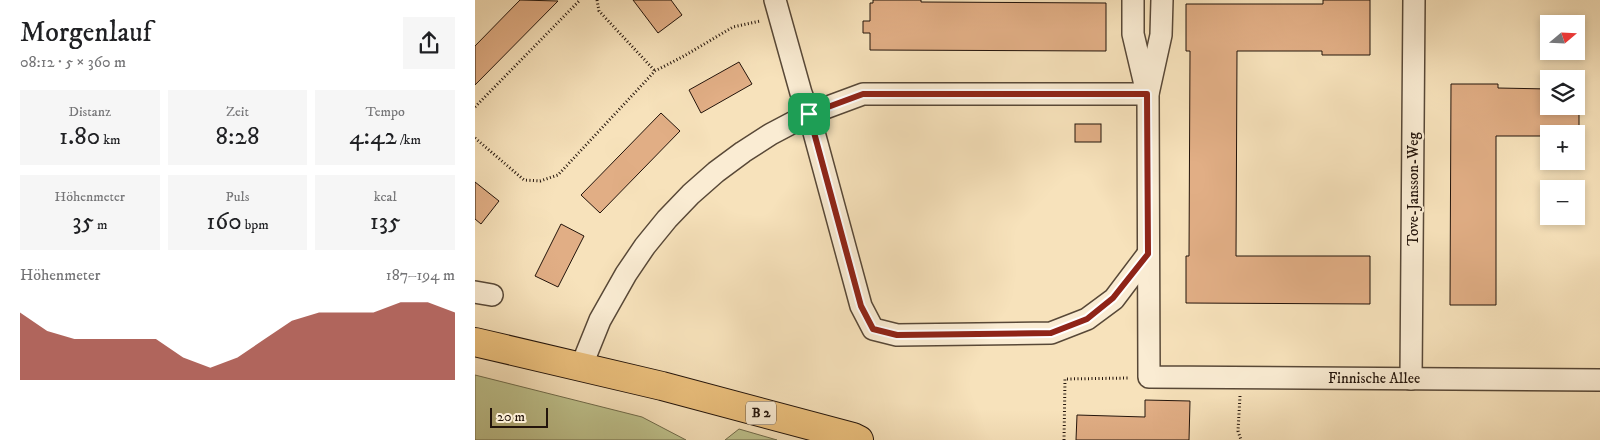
<!DOCTYPE html>
<html lang="de">
<head>
<meta charset="utf-8">
<style>
  :root { --surface:#fff; --page:#f6f6f6; --text:#202124; --muted:#757577; --accent:#8f2418 }
  body { margin:0; font-family:"IM FELL DW Pica",serif; background:var(--page); color:var(--text); height:100vh; display:flex; flex-direction:column; font-size:19px; white-space:nowrap }
  * { box-sizing:border-box; margin:0 }
  p { font-size:16px; color:var(--muted) }
  .icon { flex:none; width:28px; height:28px; fill:none; stroke:currentColor; stroke-width:2; stroke-linecap:round; stroke-linejoin:round }
  .map { position:relative; flex:1; overflow:hidden }
  .sheet { display:flex; flex-direction:column; background:var(--surface); width:475px }
  .sheet>* { flex:none }
  .needle { width:32px; rotate:71deg }
  .buttons { position:absolute; left:1065px; top:15px; display:grid; gap:10px }
  .buttons a { display:grid; place-items:center; width:45px; height:45px; border-radius:0px; background:var(--surface); box-shadow:0 2px 8px #0003; font-size:25px }
  .scale { position:absolute; left:15px; bottom:12px; width:58px; box-sizing:border-box; padding-left:5px; border:2px solid #23140b; border-top:0; font-size:14px; line-height:18px; white-space:nowrap; color:#23140b; -webkit-text-stroke:4px #faecd3; paint-order:stroke }
  .pin { position:absolute; display:grid; place-items:center; width:42px; height:42px; color:#fff; margin:-21px; border-radius:10px; box-shadow:0 2px 8px #0006 }
  .round { display:grid; place-items:center; flex:none; width:52px; height:52px; border-radius:0px; background:var(--page) }
  .headline { display:flex; align-items:center; justify-content:space-between; height:85px; padding:0 20px }
  h1 { font-size:28px; font-weight:600; line-height:38px }
  .stats { display:grid; grid-template-columns:repeat(3,1fr); gap:8px; height:85px; padding:5px 20px }
  .stats div { display:grid; align-content:center; border-radius:0px; background:var(--page); text-align:center }
  .stats b { font-size:25px; font-weight:600 }
  .stats small { font-size:14px; font-weight:400 }
  .stats p { font-size:14px }
  .chart { height:140px; padding:10px 20px }
  .chart p { display:flex; justify-content:space-between }
  .chart svg { width:100%; height:90px; margin-top:5px; fill:var(--accent); opacity:.7 }
  main { display:flex; flex:1; min-height:0 }
  .map>svg:first-child { display:block }
  .green { fill:#bfc38e; stroke:#716c4c }
  .building { fill:#e1ae85; stroke:#23140b }
  .lines { fill:none; stroke-linecap:round; stroke-linejoin:round }
  .minor-casing { stroke:#584837; stroke-width:24 }
  .major-casing { stroke:#23140b; stroke-width:30 }
  .path { stroke:#23140b; stroke-width:3; stroke-dasharray:1 2.5; stroke-linecap:butt }
  .minor { stroke:#faecd3; stroke-width:21 }
  .major { stroke:#ecc17e; stroke-width:28 }
  .route-casing { stroke:#fff; stroke-width:10 }
  .route { stroke:#8f2418; stroke-width:6 }
  .labels { text-anchor:middle; dominant-baseline:central; stroke-width:4.5; stroke-linejoin:round; paint-order:stroke }
  .shield { fill:#faecd3; stroke:#645547; stroke-width:1 }
  .shield-label { font-size:14px; font-weight:bold; fill:#23140b }
  .street-label { font-size:15px; fill:#23140b; stroke:#faecd3 }
</style>
</head>
<body>
<main>
<section class="sheet">
<div class="headline"><div><h1>Morgenlauf</h1><p>08:12 · 5 × 360 m</p></div><a class="round"><svg class="icon" aria-label="share" viewBox="0 0 24 24"><path d="M12 15V3M7 8l5-5 5 5M5 13v7h14v-7"/></svg></a></div>
<div class="stats">
<div><p>Distanz</p><b>1.80<small> km</small></b></div>
<div><p>Zeit</p><b>8:28</b></div>
<div><p>Tempo</p><b>4:42<small> /km</small></b></div>
</div>
<div class="stats">
<div><p>Höhenmeter</p><b>35<small> m</small></b></div>
<div><p>Puls</p><b>160<small> bpm</small></b></div>
<div><p>kcal</p><b>135</b></div>
</div>
<div class="chart"><p><span>Höhenmeter</span>187–194 m</p>
<svg viewBox="0 0 160 44" preserveAspectRatio="none"><path d="M0 44V11L10 20L20 24L30 24L40 24L50 24L60 33L70 38L80 33L90 24L100 15L110 11L120 11L130 11L140 6L150 6L160 11V44z"/></svg>
</div>
</section>
<div class="map">
<svg width="1125" height="440" viewBox="0 0 1125 440">
  <rect width="100%" height="100%" fill="#f7e2bb"/>
  <filter id="stains"><feTurbulence type="fractalNoise" baseFrequency=".004" numOctaves="4"/><feColorMatrix values="0 0 0 0 .2 0 0 0 0 .09 0 0 0 0 .02 0 0 0 .5 -.17"/></filter>
  <radialGradient id="worn" r=".72"><stop offset=".6" stop-color="#630" stop-opacity="0"/><stop offset="1" stop-color="#630" stop-opacity=".3"/></radialGradient>
  <g class="green">
    <polygon points="0,375 167,417 211,440 0,440"/>
    <polygon points="264,429 302,440 250,440"/>
  </g>
  <g class="building">
    <polygon points="45,0 83,1 0,85 0,46"/>
    <polygon points="158,0 196,0 207,15 183,33"/>
    <polygon points="398,0 446,0 446,2 631,3 631,51 395,50 395,33 388,33 388,21 395,21 395,3 398,3"/>
    <polygon points="848,0 895,0 895,55 847,55 847,51 762,51 761,256 895,256 895,304 711,303 711,256 714,256 715,51 711,51 711,4 848,4"/>
    <polygon points="264,62 277,84 226,113 214,90"/>
    <polygon points="976,84 1023,84 1023,88 1074,89 1074,106 1101,106 1101,89 1104,89 1104,136 1101,136 1101,134 1074,134 1074,136 1021,136 1021,305 975,305"/>
    <polygon points="186,113 205,131 125,213 106,195"/>
    <rect x="600" y="124" width="26" height="18"/>
    <polygon points="0,182 24,201 6,224 0,219"/>
    <polygon points="86,224 109,236 83,287 60,276"/>
    <polygon points="670,400 715,401 714,440 601,440 602,415 670,417"/>
  </g>
  <g class="lines">
    <defs>
      <g id="minor">
        <polyline points="300,0 326,93 334,114 386,306 398,329 422,335 576,333 612,319 639,299 673,254"/>
        <polyline points="658,0 658,34 671,89"/>
        <polyline points="687,0 686,35 673,94 674,377 1125,380"/>
        <polyline points="0,292 17,295"/>
        <polyline points="106,367 125,320 151,274 170,246 192,219 216,194 241,172 268,152 296,134 334,114 388,94 673,94"/>
        <polyline points="936,379 939,0"/>
      </g>
      <polyline id="major" points="0,342 187,386 378,437 384,440"/>
    </defs>
    <use href="#minor" class="minor-casing"/>
    <use href="#major" class="major-casing"/>
    <g class="path">
      <polyline points="122,0 124,11 180,71"/>
      <polyline points="0,107 105,0"/>
      <polyline points="0,138 49,180 65,181 83,175 180,71 209,56 258,27 285,21"/>
      <polyline points="765,396 763,431 766,440"/>
      <polyline points="589,440 590,379 655,378"/>
    </g>
    <use href="#minor" class="minor"/>
    <use href="#major" class="major"/>
  </g>
  <g class="lines">
    <defs>
      <polygon id="route" points="388,94 672,94 673,254 638,298 612,319 576,333 422,335 398,329 386,306 334,114"/>
    </defs>
    <use href="#route" class="route-casing"/>
    <use href="#route" class="route"/>
  </g>
  <g class="labels">
    <rect class="shield" x="271" y="401.5" width="30" height="23" rx="4"/>
    <g class="shield-label">
      <text x="286" y="413">B 2</text>
    </g>
    <g class="street-label">
      <text transform="translate(938 189) rotate(-90)">Tove-Jansson-Weg</text>
      <text x="899" y="378">Finnische Allee</text>
    </g>
  </g>
  <rect width="100%" height="100%" filter="url(#stains)"/>
  <rect width="100%" height="100%" fill="url(#worn)"/>
</svg>
<div class="buttons">
<a><svg class="needle" viewBox="-14 -14 28 28"><path d="M0-13l5 13h-10z" fill="#e53935"/><path d="M0 13l5-13h-10z" fill="#757577"/></svg></a>
<a><svg class="icon" aria-label="layers" viewBox="0 0 24 24"><path d="M12 4l9 5-9 5-9-5zM3 14l9 5 9-5"/></svg></a>
<a>+</a>
<a>−</a>
</div>
<div class="scale">20 m</div>
<div class="pin" style="left:334px;top:114px;background:#1e9e55"><svg class="icon" aria-label="arrive" viewBox="0 0 24 24"><path d="M6 21V4h12l-3 4 3 4H6"/></svg></div>
</div>
</main>
</body>
</html>
